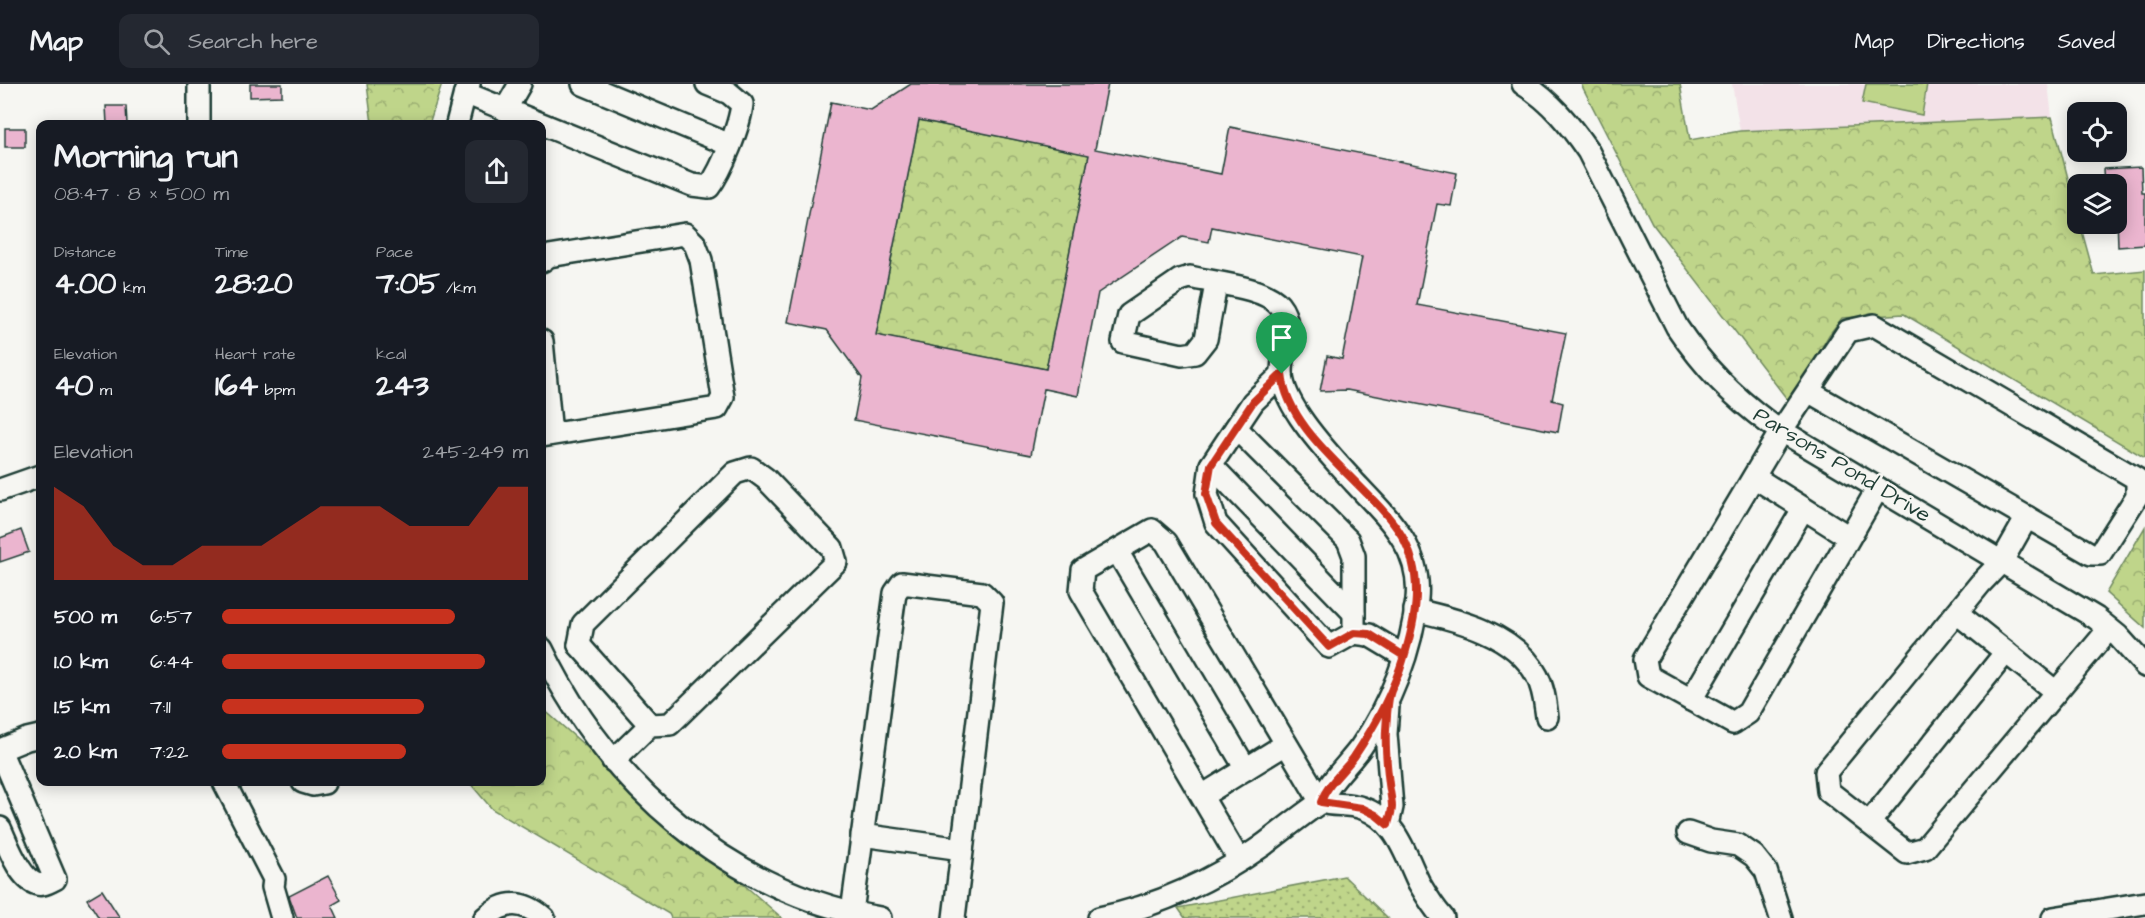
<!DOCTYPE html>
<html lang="en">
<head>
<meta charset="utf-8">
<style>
  :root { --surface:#171b24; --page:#242831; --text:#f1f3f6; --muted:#9ea1a6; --line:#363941; --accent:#c8321e }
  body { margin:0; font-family:"Architects Daughter",sans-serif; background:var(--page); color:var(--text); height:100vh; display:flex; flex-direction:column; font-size:22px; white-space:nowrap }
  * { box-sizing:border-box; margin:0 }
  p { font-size:20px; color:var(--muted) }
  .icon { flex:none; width:33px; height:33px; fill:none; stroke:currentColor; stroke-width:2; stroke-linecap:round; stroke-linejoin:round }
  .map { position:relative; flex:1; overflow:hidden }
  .details { position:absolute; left:36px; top:36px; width:510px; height:666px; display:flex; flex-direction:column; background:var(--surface); border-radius:12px; box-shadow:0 3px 15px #0003 }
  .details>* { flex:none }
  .buttons { position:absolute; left:2067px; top:18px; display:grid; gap:12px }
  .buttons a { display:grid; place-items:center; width:60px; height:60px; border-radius:12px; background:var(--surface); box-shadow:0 3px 15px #0003; font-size:30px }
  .pin { position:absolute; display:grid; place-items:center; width:51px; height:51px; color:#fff; margin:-62px -26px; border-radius:50% 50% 50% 0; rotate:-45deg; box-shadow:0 0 6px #0007 }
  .pin .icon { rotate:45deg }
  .round { display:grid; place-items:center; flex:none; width:63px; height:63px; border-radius:12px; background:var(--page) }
  .head { display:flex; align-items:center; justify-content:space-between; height:102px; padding:0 18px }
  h1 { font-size:33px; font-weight:700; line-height:45px }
  .stats { display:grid; grid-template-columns:repeat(3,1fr); gap:9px; height:102px; padding:6px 18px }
  .stats div { display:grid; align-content:center }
  .stats b { font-size:30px; font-weight:700 }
  .stats small { font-size:16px; font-weight:400 }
  .stats p { font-size:16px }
  .chart { height:168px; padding:12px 18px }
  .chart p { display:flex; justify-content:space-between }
  .chart svg { width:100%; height:108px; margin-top:6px; fill:var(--accent); opacity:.7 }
  ul { padding:0 18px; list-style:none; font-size:20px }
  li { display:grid; grid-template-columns:96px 72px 1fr; align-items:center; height:45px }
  li i { height:15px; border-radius:8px; background:var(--accent) }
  header { display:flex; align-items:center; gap:36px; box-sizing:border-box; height:84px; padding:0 30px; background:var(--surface); border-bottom:2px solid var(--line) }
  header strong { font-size:28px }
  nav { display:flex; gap:33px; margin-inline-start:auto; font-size:21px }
  .search { width:420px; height:54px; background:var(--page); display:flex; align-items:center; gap:15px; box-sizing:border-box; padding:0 21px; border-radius:12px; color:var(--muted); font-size:22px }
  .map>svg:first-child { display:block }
  .built { fill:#f3e2e8 }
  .green { fill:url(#green-dots); stroke:#6f895f; stroke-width:1.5 }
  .forest { fill:url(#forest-crowns); stroke:#6f895f; stroke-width:1.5 }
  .pitch { fill:#bfd58a; stroke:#6f895f; stroke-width:1.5 }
  .building { fill:#ebb5cf; stroke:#1f3d34; stroke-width:1.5; fill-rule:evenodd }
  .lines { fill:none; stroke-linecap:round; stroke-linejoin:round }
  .minor-casing { stroke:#1f3d34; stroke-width:26 }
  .minor { stroke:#f6f6f2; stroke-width:21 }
  .route-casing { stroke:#fff; stroke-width:12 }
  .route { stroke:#c8321e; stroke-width:8 }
  .labels { text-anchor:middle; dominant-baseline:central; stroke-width:5; stroke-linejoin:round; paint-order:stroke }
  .street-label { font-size:22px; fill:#1f3d34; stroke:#f6f6f2 }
</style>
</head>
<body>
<header>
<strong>Map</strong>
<div class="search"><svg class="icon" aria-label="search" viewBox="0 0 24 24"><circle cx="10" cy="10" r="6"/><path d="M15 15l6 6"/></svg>Search here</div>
<nav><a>Map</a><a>Directions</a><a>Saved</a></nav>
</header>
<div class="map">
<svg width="2145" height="834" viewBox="0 0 2145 834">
  <defs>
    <pattern id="green-dots" width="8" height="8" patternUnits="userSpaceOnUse" patternTransform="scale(1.5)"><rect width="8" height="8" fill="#bfd58a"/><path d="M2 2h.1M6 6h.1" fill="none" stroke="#9bae72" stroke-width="1.8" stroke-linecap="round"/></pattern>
    <pattern id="forest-crowns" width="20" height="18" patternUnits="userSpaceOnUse" patternTransform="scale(1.5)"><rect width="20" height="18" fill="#bfd58a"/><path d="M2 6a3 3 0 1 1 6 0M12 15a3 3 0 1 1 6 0" fill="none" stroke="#9bae72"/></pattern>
  </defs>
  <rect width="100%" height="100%" fill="#f6f6f2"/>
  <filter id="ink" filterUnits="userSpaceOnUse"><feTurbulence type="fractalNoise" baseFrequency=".0167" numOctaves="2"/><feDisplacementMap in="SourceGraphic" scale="12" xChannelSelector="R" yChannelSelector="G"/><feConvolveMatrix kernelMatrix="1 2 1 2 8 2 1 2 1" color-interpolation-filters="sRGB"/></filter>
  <g filter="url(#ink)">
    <polygon class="built" points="1732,0 2048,0 2052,33 1740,47"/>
    <polygon class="green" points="1344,792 1388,834 1185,834 1178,824"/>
    <g class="forest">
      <polygon points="367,0 442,0 429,40 372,40"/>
      <polygon points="1581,0 1680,0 1690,56 1740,47 2052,33 2077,129 2078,140 2080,140 2094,191 2145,186 2145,374 1904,230 1842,234 1829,251 1790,319 1652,139"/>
      <polygon points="919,36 1089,71 1046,285 876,251"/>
      <polygon points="2145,443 2145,544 2106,509"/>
      <polygon points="542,624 782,834 671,834 669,830 492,725 469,698 542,698"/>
    </g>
    <polygon class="pitch" points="1866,0 1927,0 1922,31 1862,19"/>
    <g class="building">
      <polygon points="250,0 282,0 282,12 250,13"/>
      <path d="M911,0H1108L1095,65L1221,90L1230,43L1457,89L1451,122L1437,120L1417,221L1566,249L1552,316L1563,319L1558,348L1347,306L1320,307L1327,272L1342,275L1362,173L1212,143L1209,158L1182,153L1098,209L1078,312L1044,305L1031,371L854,336L862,294L827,246L788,238L831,18L871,26ZM919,36L1089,71L1046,285L876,251Z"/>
      <polygon points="106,22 126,22 127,40 107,40"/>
      <rect x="5" y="44" width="20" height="19"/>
      <polygon points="2141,83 2142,109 2145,109 2145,161 2118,163 2116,100 2104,100 2103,85"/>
      <polygon points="21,446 29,468 0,478 0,454"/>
      <polygon points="328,792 341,816 332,821 338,834 297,834 289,812"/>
      <polygon points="102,806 120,834 99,834 87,815"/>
    </g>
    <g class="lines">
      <defs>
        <g id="minor">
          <polyline points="199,0 199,40"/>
          <polyline points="583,0 730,61"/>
          <path d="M1523,0C1551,17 1570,41 1588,67L1677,243C1704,283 1731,311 1770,340L2096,534L2118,552L2145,582"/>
          <path d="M465,9L692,101L709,103C722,86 740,41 742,20L729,9L707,0"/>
          <polyline points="505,26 520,0"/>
          <polyline points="457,40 465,9 469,0"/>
          <polyline points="542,177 549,172 685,150 695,160 701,176 723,313 717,324 542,352"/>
          <path d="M1216,200L1206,255L1195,269L1182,271L1123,258L1129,231L1180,196L1190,193C1214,199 1264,203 1279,221C1296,242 1281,267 1282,291C1283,306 1292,321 1300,333C1316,357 1336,378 1355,399C1387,433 1422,464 1417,515C1412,566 1390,621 1361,663C1348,681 1328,698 1321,718"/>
          <polyline points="542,257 551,350"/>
          <polyline points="1282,290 1253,318 1211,381 1207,410 1216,439 1329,563 1354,549 1369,551 1404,572"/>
          <polyline points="1808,307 2091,470 2100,470 2137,412 2137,395 1874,241 1848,247 1781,347 1645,575 1648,592 1733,639 1748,629 1878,404"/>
          <polyline points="1236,344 1348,456 1354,472 1354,549"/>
          <polyline points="1211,381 1354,529"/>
          <polyline points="1754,393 1849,453"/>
          <polyline points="0,406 40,392"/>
          <polyline points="2027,433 2002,477 1980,500 1826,688 1828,707 1907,769 1925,764 2109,545"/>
          <polyline points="1117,467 1246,685"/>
          <path d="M1415,526C1458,536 1515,549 1537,592C1544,605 1545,619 1547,633"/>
          <polyline points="1957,529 2056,608"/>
          <polyline points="579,561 583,540 735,389 751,384 766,395 832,464 836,478 670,640 650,641 613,677"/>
          <polyline points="579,561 650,641"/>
          <path d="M542,565C606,699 730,809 880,834"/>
          <polyline points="1691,616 1803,425"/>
          <polyline points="0,666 27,655 40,652"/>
          <polyline points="224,698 274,795 273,803 282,834"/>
          <polyline points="303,698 313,701 324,699"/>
          <polyline points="1202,712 1286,660"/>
          <polyline points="1869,739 2006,568"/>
          <polyline points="1388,741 1392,723 1386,650 1388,622"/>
          <path d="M0,744C7,759 19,795 37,800C43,802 50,797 55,795L0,666"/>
          <polyline points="1688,749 1711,757 1738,761 1754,772 1766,787 1781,834"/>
          <polyline points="862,751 962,765"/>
          <polyline points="1239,776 1081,507 1083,486 1152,446 1166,458 1321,718"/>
          <polyline points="852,828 895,509 902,499 982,509 992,519 954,834"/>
          <path d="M485,834C505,816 523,816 544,834"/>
          <path d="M1099,834C1156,823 1214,796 1262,762C1282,747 1300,732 1321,718C1334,722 1348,719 1362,724C1396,735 1405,770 1419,799C1426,811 1434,824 1443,834"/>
          <polyline points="2053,834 2145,819"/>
        </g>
      </defs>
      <use href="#minor" class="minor-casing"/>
      <use href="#minor" class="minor"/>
    </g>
  </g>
  <g class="lines" filter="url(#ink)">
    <defs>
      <path id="route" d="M1282,290L1253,318L1211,381L1206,410L1216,439L1329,563L1354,549L1369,550L1404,572C1393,608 1375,642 1354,673C1343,688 1327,700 1321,718L1362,724L1376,731L1388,741C1389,735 1392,729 1392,723C1392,716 1390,708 1389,700C1387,683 1385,663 1386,646C1387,634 1387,621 1390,610C1392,602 1396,596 1399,589C1414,544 1427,496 1402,452C1372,402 1288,352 1282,290"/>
    </defs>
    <use href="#route" class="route-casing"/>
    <use href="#route" class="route"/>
  </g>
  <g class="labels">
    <g class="street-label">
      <text transform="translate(1842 381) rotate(31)">Parsons Pond Drive</text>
    </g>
  </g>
</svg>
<div class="buttons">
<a><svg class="icon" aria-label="locate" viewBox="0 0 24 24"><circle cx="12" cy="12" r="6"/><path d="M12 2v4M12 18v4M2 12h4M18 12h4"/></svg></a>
<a><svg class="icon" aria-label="layers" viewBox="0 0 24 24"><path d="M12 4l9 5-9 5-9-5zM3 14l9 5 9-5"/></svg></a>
</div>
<div class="pin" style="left:1282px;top:290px;background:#1e9e55"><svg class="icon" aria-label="arrive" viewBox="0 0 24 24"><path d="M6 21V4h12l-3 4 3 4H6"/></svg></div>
<section class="details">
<div class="head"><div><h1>Morning run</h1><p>08:47 · 8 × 500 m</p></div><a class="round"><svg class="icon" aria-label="share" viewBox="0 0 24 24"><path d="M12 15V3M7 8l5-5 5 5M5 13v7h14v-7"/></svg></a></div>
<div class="stats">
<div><p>Distance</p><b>4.00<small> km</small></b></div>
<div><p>Time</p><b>28:20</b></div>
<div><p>Pace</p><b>7:05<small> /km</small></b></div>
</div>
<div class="stats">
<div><p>Elevation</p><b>40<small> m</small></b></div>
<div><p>Heart rate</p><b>164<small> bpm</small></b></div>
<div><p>kcal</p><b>243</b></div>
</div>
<div class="chart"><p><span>Elevation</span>245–249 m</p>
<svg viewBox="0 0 160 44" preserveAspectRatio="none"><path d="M0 44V6L10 14L20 30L30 38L40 38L50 30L60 30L70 30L80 22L90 14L100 14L110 14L120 22L130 22L140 22L150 6L160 6V44z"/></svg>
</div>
<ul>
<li><b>500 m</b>6:57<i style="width:76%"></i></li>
<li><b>1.0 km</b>6:44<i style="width:86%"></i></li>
<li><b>1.5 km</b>7:11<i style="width:66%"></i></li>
<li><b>2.0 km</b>7:22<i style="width:60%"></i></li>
</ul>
</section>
</div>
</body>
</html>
